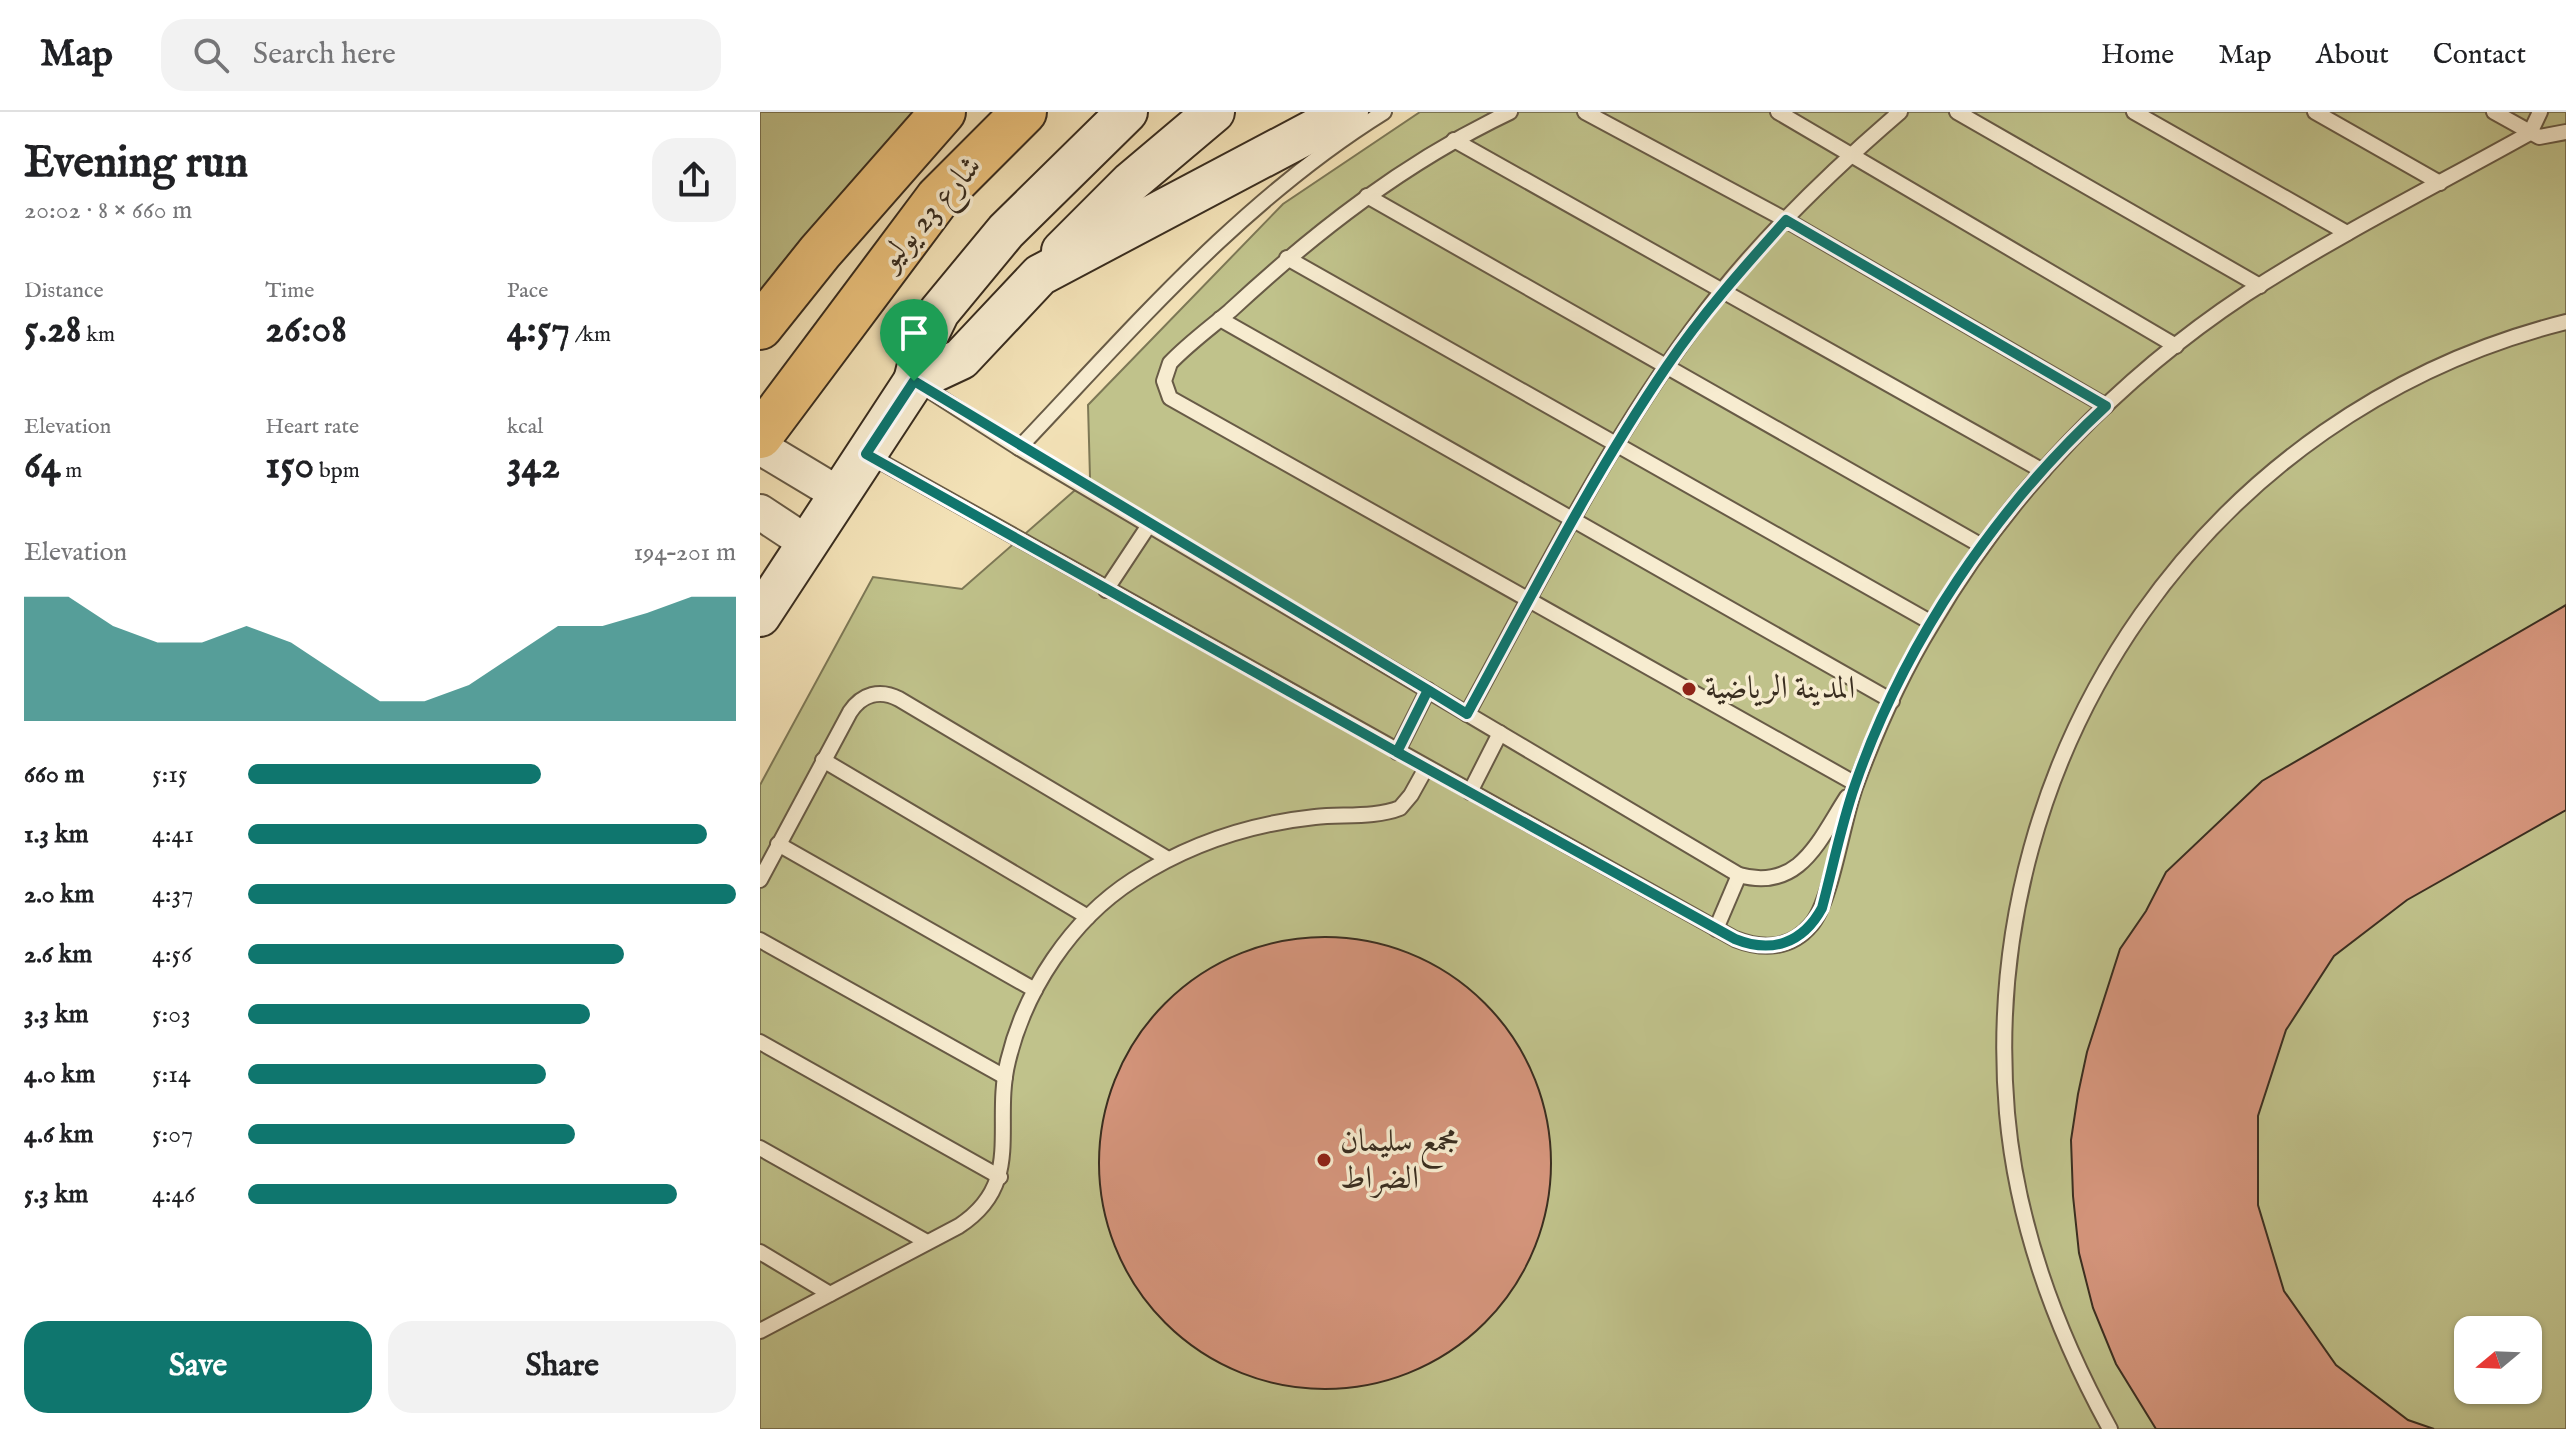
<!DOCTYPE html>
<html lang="en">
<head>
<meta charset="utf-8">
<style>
  :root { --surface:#fff; --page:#f2f2f2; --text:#202124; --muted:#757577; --line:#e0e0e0; --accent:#0f766e }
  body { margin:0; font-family:"IM FELL English",Amiri,serif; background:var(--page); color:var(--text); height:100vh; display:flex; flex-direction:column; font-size:30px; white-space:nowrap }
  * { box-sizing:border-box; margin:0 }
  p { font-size:26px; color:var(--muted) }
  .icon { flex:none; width:44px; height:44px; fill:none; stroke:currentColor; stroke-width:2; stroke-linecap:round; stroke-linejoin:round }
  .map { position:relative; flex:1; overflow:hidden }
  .drawer { display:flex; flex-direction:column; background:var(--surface); width:760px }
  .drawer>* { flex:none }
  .needle { width:52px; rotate:251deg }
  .controls { position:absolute; left:1694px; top:1204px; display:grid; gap:16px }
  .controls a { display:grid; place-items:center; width:88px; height:88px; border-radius:16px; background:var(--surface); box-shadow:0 2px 6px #0004; font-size:40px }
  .pin { position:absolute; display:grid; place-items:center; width:68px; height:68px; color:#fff; margin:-82px -34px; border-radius:50% 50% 50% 0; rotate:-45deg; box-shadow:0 0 8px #0007 }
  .pin .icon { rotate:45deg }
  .round { display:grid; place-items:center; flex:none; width:84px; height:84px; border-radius:24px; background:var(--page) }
  .summary { display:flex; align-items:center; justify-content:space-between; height:136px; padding:0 24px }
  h1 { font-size:44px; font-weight:700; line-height:60px }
  .stats { display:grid; grid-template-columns:repeat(3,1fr); gap:12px; height:136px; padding:8px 24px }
  .stats div { display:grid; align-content:center }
  .stats b { font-size:40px; font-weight:700 }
  .stats small { font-size:22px; font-weight:400 }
  .stats p { font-size:22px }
  .chart { height:224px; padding:16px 24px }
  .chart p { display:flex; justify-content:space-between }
  .chart svg { width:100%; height:144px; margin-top:8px; fill:var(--accent); opacity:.7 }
  .action { display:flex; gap:16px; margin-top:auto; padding:16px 24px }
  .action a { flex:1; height:92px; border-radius:24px; background:var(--accent); color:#fff; font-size:32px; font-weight:700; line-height:92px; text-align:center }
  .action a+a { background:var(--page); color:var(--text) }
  ul { padding:0 24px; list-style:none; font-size:26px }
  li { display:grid; grid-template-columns:128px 96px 1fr; align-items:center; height:60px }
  li i { height:20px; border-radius:10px; background:var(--accent) }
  header { display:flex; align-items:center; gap:48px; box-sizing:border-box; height:112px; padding:0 40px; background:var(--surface); border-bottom:2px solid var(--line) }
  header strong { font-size:38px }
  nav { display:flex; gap:44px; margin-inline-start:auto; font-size:28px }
  .search { width:560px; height:72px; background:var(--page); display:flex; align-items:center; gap:20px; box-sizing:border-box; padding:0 28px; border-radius:24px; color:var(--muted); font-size:30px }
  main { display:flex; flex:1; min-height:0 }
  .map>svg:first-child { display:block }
  .green { fill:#c0c28b; stroke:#7d7856; stroke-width:2; fill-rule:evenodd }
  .building { fill:#d5957c; stroke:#3a2e20; stroke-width:2 }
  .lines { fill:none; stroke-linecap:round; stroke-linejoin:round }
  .service-casing { stroke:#685b46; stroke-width:18 }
  .tertiary-casing { stroke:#685b46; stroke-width:38 }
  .secondary-casing { stroke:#3a2e20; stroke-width:44 }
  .primary-casing { stroke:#3a2e20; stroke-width:48 }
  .service { stroke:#f7ecd0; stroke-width:14 }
  .tertiary { stroke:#f7ecd0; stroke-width:34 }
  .secondary { stroke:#f7ecd0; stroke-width:40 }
  .primary { stroke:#eac17c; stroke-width:44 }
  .route-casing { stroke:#fff; stroke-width:16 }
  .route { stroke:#0f766e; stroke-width:10 }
  .poi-dot { fill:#8f2418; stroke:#f7ecd0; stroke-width:3 }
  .labels { text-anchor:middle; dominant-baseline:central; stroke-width:7; stroke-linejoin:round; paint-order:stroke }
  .street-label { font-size:32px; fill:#3a2e20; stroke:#f7ecd0 }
  .poi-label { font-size:32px; fill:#3a2e20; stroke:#f7ecd0; text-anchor:start }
</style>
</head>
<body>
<header>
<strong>Map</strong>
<div class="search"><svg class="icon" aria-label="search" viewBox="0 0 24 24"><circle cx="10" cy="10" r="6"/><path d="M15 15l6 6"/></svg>Search here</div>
<nav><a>Home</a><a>Map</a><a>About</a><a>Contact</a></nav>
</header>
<main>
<section class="drawer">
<div class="summary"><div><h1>Evening run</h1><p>20:02 · 8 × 660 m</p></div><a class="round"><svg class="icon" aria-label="share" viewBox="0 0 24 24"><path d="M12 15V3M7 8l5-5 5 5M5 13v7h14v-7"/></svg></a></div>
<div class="stats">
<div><p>Distance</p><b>5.28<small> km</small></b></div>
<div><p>Time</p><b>26:08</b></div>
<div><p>Pace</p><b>4:57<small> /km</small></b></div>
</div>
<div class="stats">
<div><p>Elevation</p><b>64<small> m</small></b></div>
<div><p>Heart rate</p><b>150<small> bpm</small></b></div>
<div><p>kcal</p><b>342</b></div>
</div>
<div class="chart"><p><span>Elevation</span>194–201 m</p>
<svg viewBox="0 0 160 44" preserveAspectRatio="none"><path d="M0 44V6L10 6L20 15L30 20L40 20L50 15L60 20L70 29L80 38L90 38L100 33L110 24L120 15L130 15L140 11L150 6L160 6V44z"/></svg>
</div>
<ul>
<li><b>660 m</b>5:15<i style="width:60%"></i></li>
<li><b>1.3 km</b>4:41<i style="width:94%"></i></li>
<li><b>2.0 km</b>4:37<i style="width:100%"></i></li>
<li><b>2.6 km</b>4:56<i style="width:77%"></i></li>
<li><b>3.3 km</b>5:03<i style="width:70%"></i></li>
<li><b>4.0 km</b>5:14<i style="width:61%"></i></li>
<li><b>4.6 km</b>5:07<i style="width:67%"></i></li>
<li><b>5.3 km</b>4:46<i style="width:88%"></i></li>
</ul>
<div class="action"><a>Save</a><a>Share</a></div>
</section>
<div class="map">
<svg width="1806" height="1317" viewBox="0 0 1806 1317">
  <rect width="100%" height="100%" fill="#f3e2b7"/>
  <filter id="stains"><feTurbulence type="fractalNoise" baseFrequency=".0025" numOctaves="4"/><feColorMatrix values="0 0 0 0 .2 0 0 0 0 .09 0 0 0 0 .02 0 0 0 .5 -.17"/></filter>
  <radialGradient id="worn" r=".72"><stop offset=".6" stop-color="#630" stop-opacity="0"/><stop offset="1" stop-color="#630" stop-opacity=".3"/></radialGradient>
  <g class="green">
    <polygon points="0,0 162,0 0,183"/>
    <path d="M660,0H1806V1317H0V673L113,465L202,477L330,365L328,293L523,92ZM1708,1218H1768V1278H1708Z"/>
  </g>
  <g class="building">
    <polygon points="1806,493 1806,698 1647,788 1574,844 1526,918 1498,1004 1498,1093 1524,1179 1576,1253 1648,1308 1674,1317 1396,1317 1356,1252 1333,1196 1319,1141 1313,1084 1311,1028 1318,982 1327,940 1360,837 1386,799 1406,760 1502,669"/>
    <circle cx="565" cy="1051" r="226"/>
  </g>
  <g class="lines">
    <defs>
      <g id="service">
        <path d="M750,0C645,50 555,120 470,199C450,216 428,232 410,251L404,269L410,286L1096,672"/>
        <polyline points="825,0 1026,108 1346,294"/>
        <polyline points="1018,0 1416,234"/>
        <polyline points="1197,0 1500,174"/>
        <polyline points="1374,0 1587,121"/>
        <polyline points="1555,0 1680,71"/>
        <polyline points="1734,0 1779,25 1806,20"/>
        <polyline points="694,28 1283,359"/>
        <polyline points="607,84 1222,434"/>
        <polyline points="527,146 1172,511"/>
        <polyline points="460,207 1132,589"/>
        <path d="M159,272L259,336L979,763C1040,780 1059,728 1087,685"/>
        <path d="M259,336C374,215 481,89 624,0"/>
        <path d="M107,342L975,827C1003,838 1031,837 1051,813C1072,789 1083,704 1097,670C1117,616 1142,561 1172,512C1249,380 1359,266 1486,182C1577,123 1675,74 1770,21L1780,0"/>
        <polyline points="346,478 389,413"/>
        <path d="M707,602C785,459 858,309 960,181C1013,115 1076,55 1140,0"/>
        <polyline points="637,640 668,578"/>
        <polyline points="63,648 328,805"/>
        <polyline points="710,680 740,621"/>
        <polyline points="18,732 275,878"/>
        <path d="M0,768L90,600C102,582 120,577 139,587L408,747"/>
        <polyline points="956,817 979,763"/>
        <polyline points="0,828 245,965"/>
        <polyline points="0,930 240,1065"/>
        <polyline points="0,1036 167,1130"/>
        <polyline points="0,1140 70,1182"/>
        <path d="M0,1219L199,1114C265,1071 232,1013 248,949C265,878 311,808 373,768C430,731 489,712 555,705C582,702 615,706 640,696L651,683L666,656"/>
        <path d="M1350,1317C1296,1219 1257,1114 1247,1001C1216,637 1450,299 1806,210"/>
      </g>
      <g id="tertiary">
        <polyline points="0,335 80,383"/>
        <polyline points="0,400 47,431"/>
      </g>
      <g id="secondary">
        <polyline points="302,139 371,70 454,0"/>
        <polyline points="154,269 163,233 179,200 246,119 367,0"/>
        <polyline points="0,504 154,269 201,247 280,163 588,0"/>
      </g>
      <g id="primary">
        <polyline points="0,215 60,140 183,0"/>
        <polyline points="0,324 178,86 264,0"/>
      </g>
    </defs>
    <use href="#service" class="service-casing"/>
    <use href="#tertiary" class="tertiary-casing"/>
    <use href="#secondary" class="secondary-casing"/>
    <use href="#primary" class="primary-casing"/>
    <use href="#service" class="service"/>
    <use href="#tertiary" class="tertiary"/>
    <use href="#secondary" class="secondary"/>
    <use href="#primary" class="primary"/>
  </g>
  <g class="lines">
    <defs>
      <path id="route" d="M154,269L668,578L637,640L975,827C1012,842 1043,831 1062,796C1073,755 1081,713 1095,673C1144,531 1236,395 1346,294L1026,108C984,155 942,202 907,254C832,364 771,485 707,602L668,578L637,640L106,342L154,269"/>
    </defs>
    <use href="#route" class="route-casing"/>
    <use href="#route" class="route"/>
  </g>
  <g class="poi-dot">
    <circle cx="929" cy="577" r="8"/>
    <circle cx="564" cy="1048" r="8"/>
  </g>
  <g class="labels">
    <g class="street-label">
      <text transform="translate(171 101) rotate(-49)">شارع 23 يوليو</text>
    </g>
    <g class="poi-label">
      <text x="945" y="577">المدينة الرياضية</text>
      <text x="580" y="1030">مجمع سليمان<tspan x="580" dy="37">الضراط</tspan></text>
    </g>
  </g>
  <rect width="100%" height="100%" filter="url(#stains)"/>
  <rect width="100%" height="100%" fill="url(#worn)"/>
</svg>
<div class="controls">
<a><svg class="needle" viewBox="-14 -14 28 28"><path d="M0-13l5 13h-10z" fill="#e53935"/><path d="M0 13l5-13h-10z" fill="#757577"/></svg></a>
</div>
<div class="pin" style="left:154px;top:269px;background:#1e9e55"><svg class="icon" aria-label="arrive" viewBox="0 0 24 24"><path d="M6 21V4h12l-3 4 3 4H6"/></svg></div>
</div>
</main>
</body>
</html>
